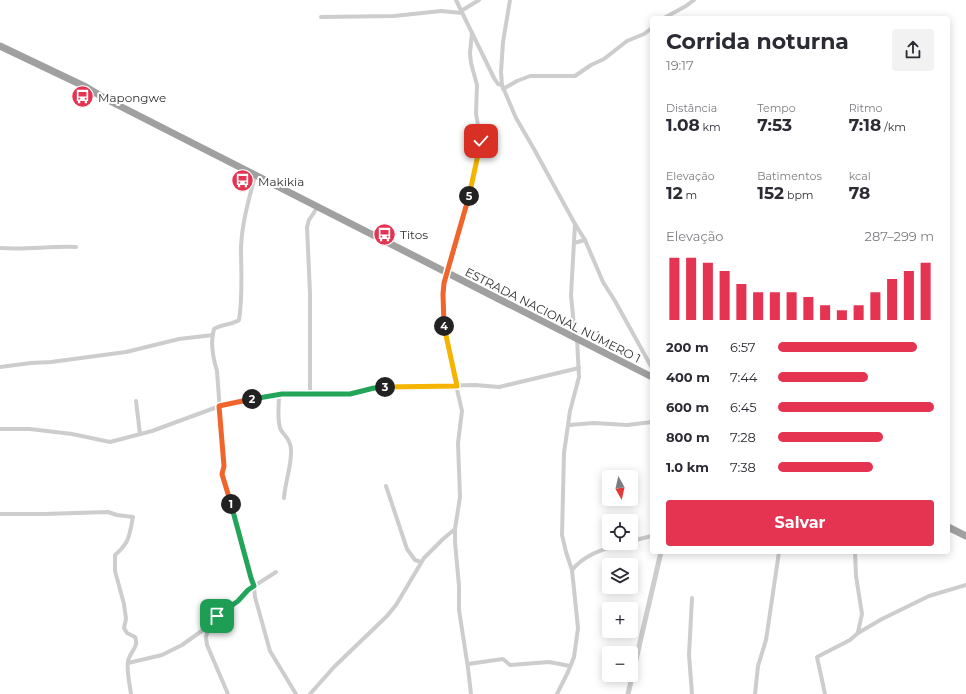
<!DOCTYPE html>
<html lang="pt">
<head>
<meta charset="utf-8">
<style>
  :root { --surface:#fff; --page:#f2f2f3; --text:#2b2b33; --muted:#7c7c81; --accent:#e53451 }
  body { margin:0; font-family:Montserrat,sans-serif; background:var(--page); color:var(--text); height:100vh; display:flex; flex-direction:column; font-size:15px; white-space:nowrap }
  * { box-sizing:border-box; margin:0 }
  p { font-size:13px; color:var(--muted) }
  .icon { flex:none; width:22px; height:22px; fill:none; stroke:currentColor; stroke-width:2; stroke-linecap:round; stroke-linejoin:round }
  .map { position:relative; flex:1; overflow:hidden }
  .panel { position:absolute; left:650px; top:16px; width:300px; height:538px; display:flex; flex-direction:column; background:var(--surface); border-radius:4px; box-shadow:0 2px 10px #0003 }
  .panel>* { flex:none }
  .needle { width:26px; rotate:172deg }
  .fabs { position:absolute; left:602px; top:470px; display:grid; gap:8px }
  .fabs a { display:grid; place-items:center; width:36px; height:36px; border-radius:4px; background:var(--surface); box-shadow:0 2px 10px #0003; font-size:20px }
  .pin { position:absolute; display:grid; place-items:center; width:34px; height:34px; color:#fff; margin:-17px; border-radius:8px; box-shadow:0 2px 6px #0006 }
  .km { position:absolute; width:20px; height:20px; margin:-10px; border-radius:50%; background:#222; color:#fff; font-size:11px; line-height:20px; text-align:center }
  .round { display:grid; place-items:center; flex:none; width:42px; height:42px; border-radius:4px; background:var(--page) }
  .overview { display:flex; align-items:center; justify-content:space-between; height:68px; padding:0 16px }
  h1 { font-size:22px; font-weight:700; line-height:30px }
  .stats { display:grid; grid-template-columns:repeat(3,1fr); gap:6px; height:68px; padding:4px 16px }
  .stats div { display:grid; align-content:center }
  .stats b { font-size:17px; font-weight:700 }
  .stats small { font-size:11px; font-weight:400 }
  .stats p { font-size:11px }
  .chart { height:112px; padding:8px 16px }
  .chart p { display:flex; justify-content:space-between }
  .chart svg { width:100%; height:72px; margin-top:4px; stroke:var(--accent); stroke-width:6 }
  .primary-button { display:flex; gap:8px; margin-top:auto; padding:8px 16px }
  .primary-button a { flex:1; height:46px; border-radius:4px; background:var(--accent); color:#fff; font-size:16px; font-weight:700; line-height:46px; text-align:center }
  ul { padding:0 16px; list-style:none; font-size:13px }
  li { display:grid; grid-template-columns:64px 48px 1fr; align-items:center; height:30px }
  li i { height:10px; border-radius:5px; background:var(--accent) }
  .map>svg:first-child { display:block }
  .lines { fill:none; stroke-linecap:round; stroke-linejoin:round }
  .minor { stroke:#cdcdcd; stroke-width:4 }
  .tertiary { stroke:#cdcdcd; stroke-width:5 }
  .trunk { stroke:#a0a0a0; stroke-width:7 }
  .split-1-casing { stroke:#fff; stroke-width:8 }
  .split-2-casing { stroke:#fff; stroke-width:8 }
  .split-3-casing { stroke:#fff; stroke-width:8 }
  .split-4-casing { stroke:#fff; stroke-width:8 }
  .split-5-casing { stroke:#fff; stroke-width:8 }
  .split-6-casing { stroke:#fff; stroke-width:8 }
  .split-1 { stroke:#22a559; stroke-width:5 }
  .split-2 { stroke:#f0652b; stroke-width:5 }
  .split-3 { stroke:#22a559; stroke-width:5 }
  .split-4 { stroke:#f5b400; stroke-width:5 }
  .split-5 { stroke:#f0652b; stroke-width:5 }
  .split-6 { stroke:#f5b400; stroke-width:5 }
  .labels { text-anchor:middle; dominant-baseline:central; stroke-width:4; stroke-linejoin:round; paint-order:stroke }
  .poi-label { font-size:12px; fill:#303030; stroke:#fff; text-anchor:start }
  .street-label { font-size:12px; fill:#303030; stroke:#fff }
</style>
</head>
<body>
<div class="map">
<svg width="966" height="694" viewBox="0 0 966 694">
  <rect width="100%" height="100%" fill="#fff"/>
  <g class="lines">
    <g class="minor">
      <polyline points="456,0 494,78 498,84 502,85"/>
      <polyline points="510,0 503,42 501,72 502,85 516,118 534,149 575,224 585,240 603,282 615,301 652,368"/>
      <polyline points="461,11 479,0"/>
      <polyline points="321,17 394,16 441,11 462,13"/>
      <polyline points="664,18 686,6 694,0"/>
      <polyline points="503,89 517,81 530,76 575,76 591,65 604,59 627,41 644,34 652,28"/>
      <path d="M254,180C248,202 242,224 241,247C241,272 243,296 239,320C232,325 222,324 214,329C210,342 213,358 217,371L224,466L222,474L235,515L251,578L254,586L255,597L270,651L296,694"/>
      <polyline points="575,224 571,295 575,337"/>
      <polyline points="574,243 585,240"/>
      <path d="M0,248C25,250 50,246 76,247"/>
      <polyline points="0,367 31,363 51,362 126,352 179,339 213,335"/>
      <path d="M279,394C279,404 277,417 280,428C283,436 290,437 291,449C292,465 285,482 284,498"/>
      <polyline points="305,394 309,392 310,389 310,293 307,227 309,220 315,211"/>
      <polyline points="136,401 140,434"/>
      <polyline points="569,425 594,423 627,425 652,422"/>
      <polyline points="0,429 30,429 72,434 110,442 152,431 228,403 275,394 350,394 381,387 475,385 499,387 579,368"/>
      <polyline points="386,486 407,549 415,560 421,562"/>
      <path d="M0,514H44L108,512L117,515L133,517C129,536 130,542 115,555V571L124,604L126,619L124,628L127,633L135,637C139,646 132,650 129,658C125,665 130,685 131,694"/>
      <polyline points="631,541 652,536"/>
      <polyline points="855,552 856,576 862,614 858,632"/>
      <path d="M572,570C585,554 604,549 623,543"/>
      <polyline points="692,598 689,655 692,694"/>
      <polyline points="128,663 162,655 182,645 210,625"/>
      <polyline points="468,664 503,659 510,665 549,662 570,666"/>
      <polyline points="228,694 207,645 206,637 208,630 213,619 238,601 248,590 276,572"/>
      <polyline points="310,694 334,667 387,616 396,605 424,558 443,539 455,529"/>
      <polyline points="471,694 468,668 459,610 459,586 455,542 455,529 460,497 458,443 462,411 447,346 442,315 444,283 473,180 481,141 476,114 477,85 471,63 470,53 472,33"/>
      <polyline points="557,694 568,672 574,657 578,628 572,570 566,552 562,535 564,453 570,411 579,377 577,339"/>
      <polyline points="755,694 758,666 766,640 779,552"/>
      <polyline points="825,694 817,657 850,640 858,633 882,619 929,596 966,585"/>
    </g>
    <polyline class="tertiary" points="628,694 661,552"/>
    <g class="trunk">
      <polyline points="0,46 86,87 104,98 652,377"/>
      <polyline points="948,527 966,536"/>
    </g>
  </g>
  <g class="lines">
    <defs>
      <polyline id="split-1" points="217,616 238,601 248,590 254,586 251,578 231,504"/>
      <polyline id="split-2" points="231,504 222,474 224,466 219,406 252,399"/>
      <polyline id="split-3" points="252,399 282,394 350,394 374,388 385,387"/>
      <polyline id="split-4" points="385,387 457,386 444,326"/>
      <polyline id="split-5" points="444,326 443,294 444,283 469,196"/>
      <polyline id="split-6" points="469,196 481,141"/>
    </defs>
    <use href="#split-1" class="split-1-casing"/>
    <use href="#split-2" class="split-2-casing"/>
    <use href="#split-3" class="split-3-casing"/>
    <use href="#split-4" class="split-4-casing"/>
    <use href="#split-5" class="split-5-casing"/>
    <use href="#split-6" class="split-6-casing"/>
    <use href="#split-1" class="split-1"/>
    <use href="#split-2" class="split-2"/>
    <use href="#split-3" class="split-3"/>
    <use href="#split-4" class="split-4"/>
    <use href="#split-5" class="split-5"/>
    <use href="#split-6" class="split-6"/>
  </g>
  <defs>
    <symbol id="bus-disc" viewBox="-11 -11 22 22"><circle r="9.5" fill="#e53451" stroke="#fff"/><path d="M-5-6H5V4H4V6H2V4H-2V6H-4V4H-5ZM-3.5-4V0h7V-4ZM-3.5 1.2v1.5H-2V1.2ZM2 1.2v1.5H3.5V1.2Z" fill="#fff"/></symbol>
  </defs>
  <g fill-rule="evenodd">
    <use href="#bus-disc" x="70" y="84" width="25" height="25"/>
    <use href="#bus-disc" x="230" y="168" width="25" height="25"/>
    <use href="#bus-disc" x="372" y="222" width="25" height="25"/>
  </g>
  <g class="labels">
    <g class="poi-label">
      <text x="98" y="97">Mapongwe</text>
      <text x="258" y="181">Makikia</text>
      <text x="400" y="234">Titos</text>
    </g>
    <g class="street-label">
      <text transform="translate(553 315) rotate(27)">ESTRADA NACIONAL NÚMERO 1</text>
    </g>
  </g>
</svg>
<div class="fabs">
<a><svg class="needle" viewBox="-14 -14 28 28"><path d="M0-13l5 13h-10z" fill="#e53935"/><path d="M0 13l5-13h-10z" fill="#7c7c81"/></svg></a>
<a><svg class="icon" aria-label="locate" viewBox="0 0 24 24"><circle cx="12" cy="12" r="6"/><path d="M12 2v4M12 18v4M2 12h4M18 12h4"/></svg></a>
<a><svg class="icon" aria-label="layers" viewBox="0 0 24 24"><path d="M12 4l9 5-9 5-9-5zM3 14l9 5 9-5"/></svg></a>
<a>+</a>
<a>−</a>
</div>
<div class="pin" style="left:217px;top:616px;background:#1e9e55"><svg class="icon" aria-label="arrive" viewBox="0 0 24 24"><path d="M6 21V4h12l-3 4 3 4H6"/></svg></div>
<div class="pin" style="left:481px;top:141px;background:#d93025"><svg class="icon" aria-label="check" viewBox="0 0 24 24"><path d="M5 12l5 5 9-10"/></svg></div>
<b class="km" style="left:231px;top:504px">1</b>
<b class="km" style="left:252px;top:399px">2</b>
<b class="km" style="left:385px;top:387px">3</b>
<b class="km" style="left:444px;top:326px">4</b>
<b class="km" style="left:469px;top:196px">5</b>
<section class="panel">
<div class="overview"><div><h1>Corrida noturna</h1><p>19:17</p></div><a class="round"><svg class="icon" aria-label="share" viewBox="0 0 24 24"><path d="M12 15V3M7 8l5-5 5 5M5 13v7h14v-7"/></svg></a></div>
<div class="stats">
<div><p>Distância</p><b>1.08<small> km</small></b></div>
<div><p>Tempo</p><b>7:53</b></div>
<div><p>Ritmo</p><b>7:18<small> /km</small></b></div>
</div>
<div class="stats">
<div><p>Elevação</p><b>12<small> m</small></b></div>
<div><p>Batimentos</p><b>152<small> bpm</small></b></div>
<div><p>kcal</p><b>78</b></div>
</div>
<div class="chart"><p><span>Elevação</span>287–299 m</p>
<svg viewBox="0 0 160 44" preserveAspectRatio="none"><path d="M5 44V6M15 44V6M25 44V9M35 44V14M45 44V22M55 44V27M65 44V27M75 44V27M85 44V30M95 44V35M105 44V38M115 44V35M125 44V27M135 44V19M145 44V14M155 44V9"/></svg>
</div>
<ul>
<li><b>200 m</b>6:57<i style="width:89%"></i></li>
<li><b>400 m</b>7:44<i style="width:58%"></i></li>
<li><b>600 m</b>6:45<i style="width:100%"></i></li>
<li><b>800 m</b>7:28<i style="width:67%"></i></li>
<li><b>1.0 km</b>7:38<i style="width:61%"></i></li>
</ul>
<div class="primary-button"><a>Salvar</a></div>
</section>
</div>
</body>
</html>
